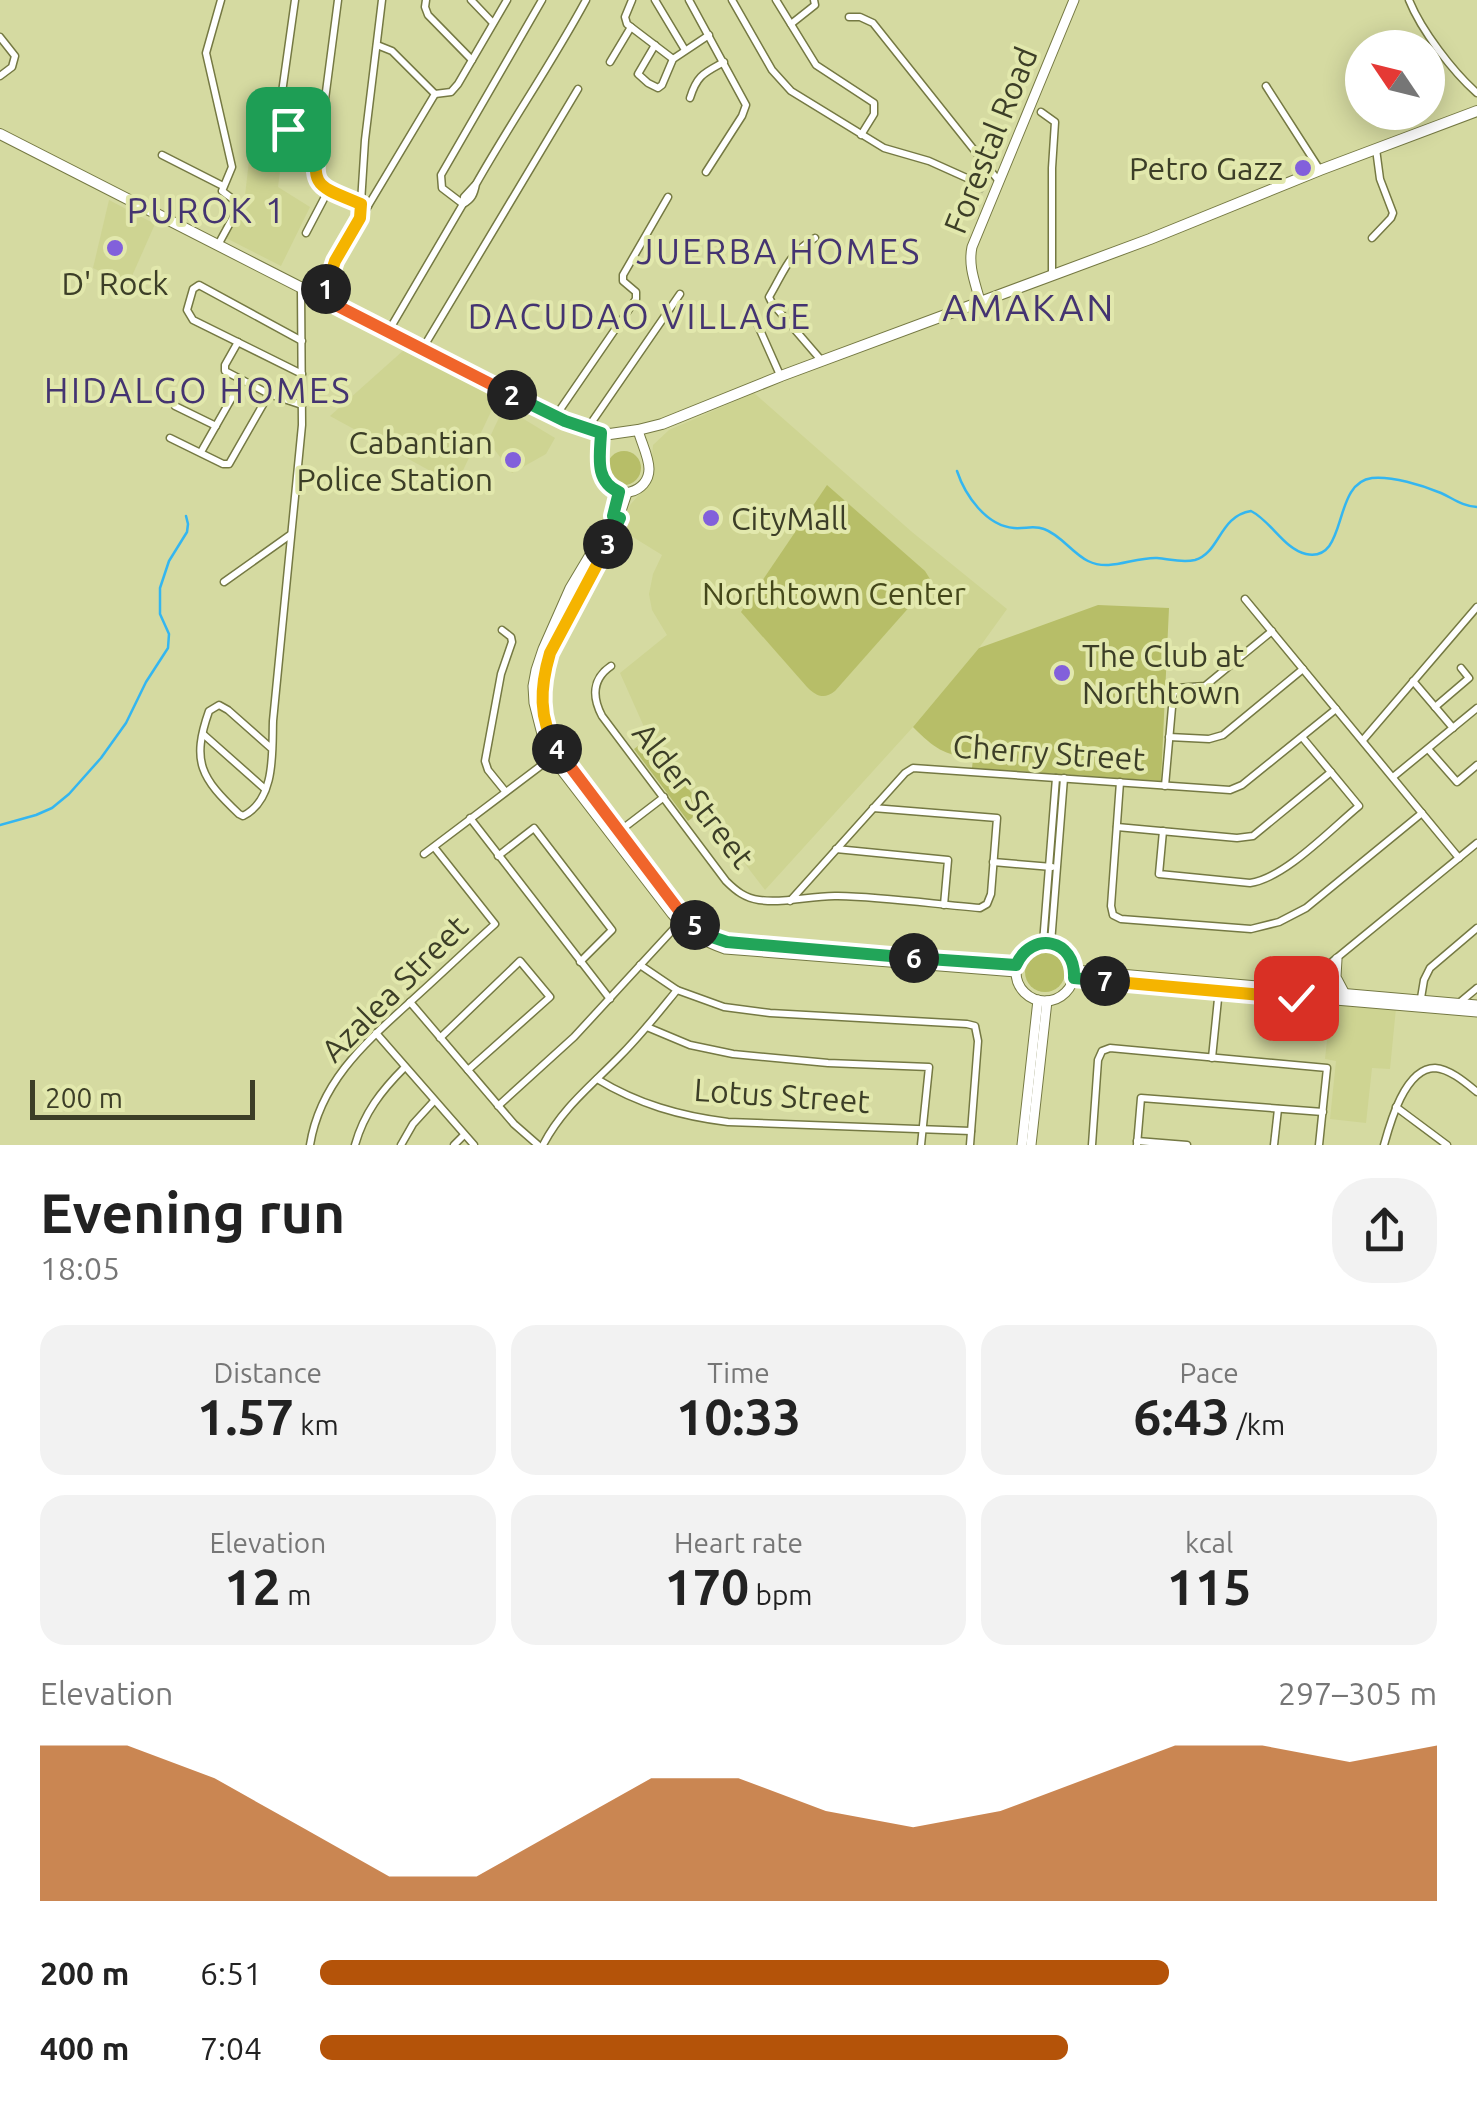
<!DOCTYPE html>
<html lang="en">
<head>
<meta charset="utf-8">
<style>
  :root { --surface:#fff; --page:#f2f2f2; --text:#222; --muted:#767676; --accent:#b45309 }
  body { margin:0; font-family:Ubuntu,sans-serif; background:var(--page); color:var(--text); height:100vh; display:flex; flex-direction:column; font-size:38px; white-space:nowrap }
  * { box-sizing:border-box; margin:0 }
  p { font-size:32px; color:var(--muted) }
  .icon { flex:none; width:55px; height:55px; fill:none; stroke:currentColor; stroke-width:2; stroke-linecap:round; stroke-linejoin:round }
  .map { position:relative; height:1145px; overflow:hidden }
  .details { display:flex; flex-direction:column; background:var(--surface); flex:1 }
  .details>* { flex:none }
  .needle { width:65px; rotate:305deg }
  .tools { position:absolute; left:1345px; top:30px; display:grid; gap:20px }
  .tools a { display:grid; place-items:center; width:100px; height:100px; border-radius:50%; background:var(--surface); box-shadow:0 5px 25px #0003; font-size:50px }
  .scale { position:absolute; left:30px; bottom:25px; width:225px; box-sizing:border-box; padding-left:10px; border:5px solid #3c3e27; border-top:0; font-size:28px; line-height:35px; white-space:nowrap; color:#3c3e27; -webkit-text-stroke:8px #e2e8ad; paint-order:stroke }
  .pin { position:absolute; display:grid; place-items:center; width:85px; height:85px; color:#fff; margin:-42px; border-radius:20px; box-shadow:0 5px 15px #0006 }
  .km { position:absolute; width:50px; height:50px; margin:-25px; border-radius:50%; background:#222; color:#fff; font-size:28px; line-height:50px; text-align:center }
  .round { display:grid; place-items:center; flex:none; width:105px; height:105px; border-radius:40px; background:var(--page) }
  .headline { display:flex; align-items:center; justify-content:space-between; height:170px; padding:0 40px }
  h1 { font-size:55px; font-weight:700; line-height:75px }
  .figures { display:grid; grid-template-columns:repeat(3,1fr); gap:15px; height:170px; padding:10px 40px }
  .figures div { display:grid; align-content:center; border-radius:25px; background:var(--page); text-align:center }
  .figures b { font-size:50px; font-weight:700 }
  .figures small { font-size:28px; font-weight:400 }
  .figures p { font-size:28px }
  .chart { height:280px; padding:20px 40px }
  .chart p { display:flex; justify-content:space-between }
  .chart svg { width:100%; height:180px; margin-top:10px; fill:var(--accent); opacity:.7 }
  ul { padding:0 40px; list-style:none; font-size:32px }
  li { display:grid; grid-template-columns:160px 120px 1fr; align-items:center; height:75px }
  li i { height:25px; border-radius:12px; background:var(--accent) }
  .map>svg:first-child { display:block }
  .built { fill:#ced492 }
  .green { fill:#b7be68 }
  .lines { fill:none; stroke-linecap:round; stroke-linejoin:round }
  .stream { stroke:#34b6f0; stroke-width:2.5 }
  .street-tunnel { stroke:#b6bb89; stroke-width:6; stroke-dasharray:6 3; stroke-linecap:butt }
  .street-casing { stroke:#757943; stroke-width:9 }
  .secondary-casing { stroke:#757943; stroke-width:11 }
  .primary-casing { stroke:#757943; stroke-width:12 }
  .street { stroke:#fff; stroke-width:6 }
  .secondary { stroke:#fff; stroke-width:9 }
  .primary { stroke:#fff; stroke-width:10 }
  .split-1-casing { stroke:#fff; stroke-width:20 }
  .split-2-casing { stroke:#fff; stroke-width:20 }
  .split-3-casing { stroke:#fff; stroke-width:20 }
  .split-4-casing { stroke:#fff; stroke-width:20 }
  .split-5-casing { stroke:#fff; stroke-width:20 }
  .split-6-casing { stroke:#fff; stroke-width:20 }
  .split-7-casing { stroke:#fff; stroke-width:20 }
  .split-8-casing { stroke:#fff; stroke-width:20 }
  .split-1 { stroke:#f5b400; stroke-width:12 }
  .split-2 { stroke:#f0652b; stroke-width:12 }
  .split-3 { stroke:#22a559; stroke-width:12 }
  .split-4 { stroke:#f5b400; stroke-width:12 }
  .split-5 { stroke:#f0652b; stroke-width:12 }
  .split-6 { stroke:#22a559; stroke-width:12 }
  .split-7 { stroke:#22a559; stroke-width:12 }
  .split-8 { stroke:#f5b400; stroke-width:12 }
  .poi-dot { fill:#8260db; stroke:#e2e8ad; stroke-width:4 }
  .labels { text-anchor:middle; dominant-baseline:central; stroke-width:8; stroke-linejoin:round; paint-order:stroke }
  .street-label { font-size:32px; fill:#3c3e27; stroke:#e2e8ad }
  .poi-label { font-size:32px; fill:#3c3e27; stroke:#e2e8ad; text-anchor:end }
  .park-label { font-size:32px; fill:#45481b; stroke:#e2e8ad }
  .neighbourhood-label { font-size:35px; letter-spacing:2.5px; fill:#443471; stroke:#e2e8ad }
  .quarter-label { font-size:38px; letter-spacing:2.5px; fill:#443471; stroke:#e2e8ad }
</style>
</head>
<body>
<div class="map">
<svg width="1477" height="1145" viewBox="0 0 1477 1145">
  <rect width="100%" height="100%" fill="#d5daa1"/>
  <g class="built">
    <polygon points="251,143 283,148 278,187 310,207 281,266 226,238 244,204"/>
    <polygon points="109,200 155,224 128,285 93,268"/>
    <polygon points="405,349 498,397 456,485 330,416"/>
    <polygon points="754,393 912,532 1007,609 979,648 913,727 765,890 649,738 620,673 667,635 652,610 649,594 653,574 662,555 620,529 630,505 650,482 653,445 669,430"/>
    <polygon points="504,407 555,438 546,454 512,473 488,441"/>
    <polygon points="1331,1003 1396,1008 1390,1069 1372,1068 1366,1123 1330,1119 1336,1061 1325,1059"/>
  </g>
  <g class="green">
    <circle cx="624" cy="468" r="17"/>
    <path d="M827,485L925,571L930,579L927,587L835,691C824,700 816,696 807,687L741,612Z"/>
    <path d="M1098,605L1169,608L1161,781L972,768L973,759C943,754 935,749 913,727L979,648Z"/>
    <polygon points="649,738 704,809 688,821 634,749"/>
    <circle cx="1045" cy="972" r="20"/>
  </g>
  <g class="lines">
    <g class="stream">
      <path d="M957,471C965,495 986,526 1014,528C1025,529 1034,525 1044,529C1061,535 1072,553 1088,561C1110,572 1133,557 1157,558C1170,559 1181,563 1195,560C1220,553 1219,516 1251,511C1271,521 1284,549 1306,554C1349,563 1331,483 1372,478C1392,476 1422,485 1441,493C1454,499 1462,506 1477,507"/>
      <polyline points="0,825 36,815 52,808 69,794 101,758 126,723 146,682 168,648 169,634 160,614 160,588 169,561 187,532 188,524 186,516"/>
    </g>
    <polyline class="street-tunnel" points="980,188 984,191"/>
    <defs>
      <g id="street">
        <polyline points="295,0 278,121 287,129 319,134"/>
        <polyline points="338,0 315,176 324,188 368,206"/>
        <polyline points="426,0 425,7 428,15 472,60"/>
        <polyline points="471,0 493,23"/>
        <polyline points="632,0 625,17 627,24 673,59"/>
        <polyline points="655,0 685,50"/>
        <polyline points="689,0 746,105 742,116 706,172"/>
        <polyline points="732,0 772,70 791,91 884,148 929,161 969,179 983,181"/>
        <polyline points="776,0 816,65 874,103 874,114 861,135"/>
        <path d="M1409,0C1421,30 1453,72 1477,93"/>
        <polyline points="849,17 860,17 873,23 998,180"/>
        <polyline points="791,24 815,5 814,0"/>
        <polyline points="0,37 15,56 12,67 0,76"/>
        <polyline points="377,45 392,51 435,94"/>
        <polyline points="655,45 638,74 648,83 658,88 662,85 673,59 709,35"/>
        <polyline points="610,62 631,27"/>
        <polyline points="1266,86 1320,170"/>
        <polyline points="435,94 451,92 458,84 507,0"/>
        <path d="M690,98C697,75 704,73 724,62"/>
        <polyline points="1041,112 1055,122 1052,168 1052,276"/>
        <polyline points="162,155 221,185"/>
        <polyline points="463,204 442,188 441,175 542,0"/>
        <path d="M463,204C472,199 474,194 476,184C511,122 552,63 586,0"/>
        <polyline points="360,218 365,140 382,0"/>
        <polyline points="306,233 328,191"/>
        <path d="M815,238C788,254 784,272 769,297L772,303L821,360"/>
        <polyline points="1372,238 1391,218 1393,213 1380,179 1376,149"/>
        <polyline points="218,245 237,210 234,200 222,191 232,167 206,53 221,0"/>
        <polyline points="314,293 323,273 335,261 435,94"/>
        <polyline points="322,298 331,277 335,261"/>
        <polyline points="752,312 780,375"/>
        <polyline points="388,332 463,204 464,197 475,185"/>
        <polyline points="302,341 199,285 193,289 187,310 193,320 302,374"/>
        <polyline points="238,342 225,365 225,371 269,394 302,405"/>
        <polyline points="423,348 578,89"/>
        <polyline points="175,406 216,426"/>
        <polyline points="555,417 636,299 636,292 623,281 623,275 668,197"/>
        <polyline points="587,429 680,294"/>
        <polyline points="170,438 223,464 229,464 269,394"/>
        <polyline points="201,452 242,380"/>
        <polyline points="224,582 290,535"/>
        <polyline points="1245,599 1459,858"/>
        <polyline points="502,630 511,637 512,642 501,674 485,761 488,770 505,791"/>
        <path d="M611,666C592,679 592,697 602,716L726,881C736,891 745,898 759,900C786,904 811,895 838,896C885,897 933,904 980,908L987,904L991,894L997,818L873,808"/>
        <polyline points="1413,681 1453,728"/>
        <polyline points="1435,707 1469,678 1461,668"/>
        <polyline points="203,734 265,789"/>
        <polyline points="1169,737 1209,739 1223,735 1303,669"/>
        <polyline points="1363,740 1477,607"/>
        <path d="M272,749L228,710L219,705L209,711C191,762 201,778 239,814L243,816C276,800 272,751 273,721L302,425L301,289"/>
        <polyline points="1428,749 1457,782 1477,765"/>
        <polyline points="1393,777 1477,708"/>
        <polyline points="1120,782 1111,906 1113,915 1121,919 1251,929 1279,922 1306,908 1422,813"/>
        <polyline points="1165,786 1173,696 1176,688 1205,686 1272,631"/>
        <polyline points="470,818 610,999"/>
        <polyline points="1117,827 1237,838 1253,836 1331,772"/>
        <path d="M1163,831L1159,874L1250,883C1285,878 1331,829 1359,806L1302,737"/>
        <polyline points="617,833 664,797"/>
        <polyline points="836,849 948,860 944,905"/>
        <polyline points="424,854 559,752"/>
        <polyline points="498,856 534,828 612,930 580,962"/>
        <polyline points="993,862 1052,867"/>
        <polyline points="790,901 905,773 913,768 1230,790 1242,785 1336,709"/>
        <polyline points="1043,943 1056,778"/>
        <polyline points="1051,943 1064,778"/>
        <polyline points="640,965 677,990 724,1007 770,1013 967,1024 975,1026 978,1041 970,1145"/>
        <polyline points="1300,988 1477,843"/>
        <polyline points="410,1002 514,1124 538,1145"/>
        <polyline points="1459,1003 1477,988"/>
        <polyline points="1420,1004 1424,980 1430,968 1477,928"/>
        <polyline points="647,1027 690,1045 733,1054 828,1063 929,1067 921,1145"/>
        <polyline points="376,1033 474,1145"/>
        <polyline points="440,1038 520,961 550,997 468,1070"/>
        <polyline points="1212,1058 1219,989"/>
        <path d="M597,1079C638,1104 680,1116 728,1122L971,1131"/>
        <polyline points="498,1106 574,1037 680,922"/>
        <polyline points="1396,1107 1447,1145"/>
        <polyline points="1137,1141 1187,1145"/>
        <path d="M310,1145C320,1082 365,1043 409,1003C438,977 466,950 495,924L434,847"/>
        <path d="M355,1145C364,1113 381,1091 405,1067"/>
        <polyline points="401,1145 413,1124 434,1101"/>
        <polyline points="454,1145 464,1135"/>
        <path d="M543,1145C562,1108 592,1085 620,1056C641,1035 659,1012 677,990"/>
        <polyline points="1092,1145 1098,1060 1102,1051 1110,1048 1327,1068 1319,1145"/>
        <polyline points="1137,1145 1141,1098 1323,1112"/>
        <polyline points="1274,1145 1278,1109"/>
        <path d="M1384,1145C1390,1123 1405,1068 1435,1068C1450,1069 1466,1083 1477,1092"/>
      </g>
      <g id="secondary">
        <path d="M980,301C975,282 968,266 972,247L1074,0"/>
        <path d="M601,433C601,447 596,468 603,480C615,502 649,493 649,469C649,457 641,442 638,430"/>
        <path d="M619,492L613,516L570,588L543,649L536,670L533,686L534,703L546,750L672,914C686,931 704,942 725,949L1016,972"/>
        <path d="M627,493L615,529L550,653C539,689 540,710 554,745L677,909L703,932L727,942L1017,965"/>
        <circle cx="1045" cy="972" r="29"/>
        <polyline points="1337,959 1336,977 1345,994"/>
        <polyline points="1074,970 1477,1005"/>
        <polyline points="1073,978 1477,1012"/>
        <polyline points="1022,1145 1038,1000"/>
        <polyline points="1031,1145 1047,1001"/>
      </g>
      <polyline id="primary" points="0,134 555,417 587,430 610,434 638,430 662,424 781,376 1150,239 1320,170 1477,111"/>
    </defs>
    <use href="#street" class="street-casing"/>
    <use href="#secondary" class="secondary-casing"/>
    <use href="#primary" class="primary-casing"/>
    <use href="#street" class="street"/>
    <use href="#secondary" class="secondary"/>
    <use href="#primary" class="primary"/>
  </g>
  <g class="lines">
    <defs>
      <path id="split-1" d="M288,129L319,134C312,187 312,184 361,204L360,218L335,261L326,289"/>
      <polyline id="split-2" points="326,289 322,298 512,395"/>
      <path id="split-3" d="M512,395L565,421L601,433C600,456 594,481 619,492L613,516L620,518L608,544"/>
      <path id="split-4" d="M557,749C538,719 540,687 550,653L608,544"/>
      <polyline id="split-5" points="557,749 677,908 695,925"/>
      <polyline id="split-6" points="695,925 715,938 727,942 914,958"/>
      <path id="split-7" d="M914,958L1016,965C1032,930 1076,939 1074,978L1105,981"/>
      <polyline id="split-8" points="1105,981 1296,998"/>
    </defs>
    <use href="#split-1" class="split-1-casing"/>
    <use href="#split-2" class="split-2-casing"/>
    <use href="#split-3" class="split-3-casing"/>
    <use href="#split-4" class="split-4-casing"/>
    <use href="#split-5" class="split-5-casing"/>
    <use href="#split-6" class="split-6-casing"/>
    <use href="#split-7" class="split-7-casing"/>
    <use href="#split-8" class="split-8-casing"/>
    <use href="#split-1" class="split-1"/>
    <use href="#split-2" class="split-2"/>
    <use href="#split-3" class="split-3"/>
    <use href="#split-4" class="split-4"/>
    <use href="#split-5" class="split-5"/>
    <use href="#split-6" class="split-6"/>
    <use href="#split-7" class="split-7"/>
    <use href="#split-8" class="split-8"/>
  </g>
  <g class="poi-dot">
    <circle cx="1303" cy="168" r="10"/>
    <circle cx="115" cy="248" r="10"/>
    <circle cx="513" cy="460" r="10"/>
    <circle cx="711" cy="518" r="10"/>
    <circle cx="1062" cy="673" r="10"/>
  </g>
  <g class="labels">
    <g class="street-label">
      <text transform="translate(990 140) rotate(-68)">Forestal Road</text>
      <text transform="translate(1049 752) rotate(4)">Cherry Street</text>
      <text transform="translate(694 795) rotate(52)">Alder Street</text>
      <text transform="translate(394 988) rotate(-45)">Azalea Street</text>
      <text transform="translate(782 1095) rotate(4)">Lotus Street</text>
    </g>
    <g class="poi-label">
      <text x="1283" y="168">Petro Gazz</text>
      <text x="115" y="283" text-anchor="middle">D' Rock</text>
      <text x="493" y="442">Cabantian<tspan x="493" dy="37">Police Station</tspan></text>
      <text x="731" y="518" text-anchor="start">CityMall</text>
      <text x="1082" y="655" text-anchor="start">The Club at<tspan x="1082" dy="37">Northtown</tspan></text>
    </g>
    <g class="park-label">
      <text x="834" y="593">Northtown Center</text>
    </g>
    <g class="neighbourhood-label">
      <text x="207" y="210">PUROK 1</text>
      <text x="779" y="251">JUERBA HOMES</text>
      <text x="640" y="316">DACUDAO VILLAGE</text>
      <text x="198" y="390">HIDALGO HOMES</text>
    </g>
    <g class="quarter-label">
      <text x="1029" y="307">AMAKAN</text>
    </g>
  </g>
</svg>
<div class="tools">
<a><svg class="needle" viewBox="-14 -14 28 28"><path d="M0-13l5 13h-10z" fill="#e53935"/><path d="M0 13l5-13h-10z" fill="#767676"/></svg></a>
</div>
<div class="scale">200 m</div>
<div class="pin" style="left:288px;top:129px;background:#1e9e55"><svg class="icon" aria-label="arrive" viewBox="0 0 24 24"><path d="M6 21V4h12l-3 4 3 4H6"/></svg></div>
<div class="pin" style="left:1296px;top:998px;background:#d93025"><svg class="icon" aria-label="check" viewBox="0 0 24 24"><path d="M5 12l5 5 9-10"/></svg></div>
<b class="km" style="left:326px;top:289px">1</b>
<b class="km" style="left:512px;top:395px">2</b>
<b class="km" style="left:608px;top:544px">3</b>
<b class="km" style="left:557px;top:749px">4</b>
<b class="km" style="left:695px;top:925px">5</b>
<b class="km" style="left:914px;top:958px">6</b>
<b class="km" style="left:1105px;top:981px">7</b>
</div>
<section class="details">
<div class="headline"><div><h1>Evening run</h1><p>18:05</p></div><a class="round"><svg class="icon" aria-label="share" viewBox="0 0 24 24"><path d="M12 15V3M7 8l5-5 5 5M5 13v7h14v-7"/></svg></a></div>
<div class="figures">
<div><p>Distance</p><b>1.57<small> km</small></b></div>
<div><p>Time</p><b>10:33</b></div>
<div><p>Pace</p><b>6:43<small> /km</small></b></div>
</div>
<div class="figures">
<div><p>Elevation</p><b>12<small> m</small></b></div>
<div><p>Heart rate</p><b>170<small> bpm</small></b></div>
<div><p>kcal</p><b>115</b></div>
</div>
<div class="chart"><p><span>Elevation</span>297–305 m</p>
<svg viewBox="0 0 160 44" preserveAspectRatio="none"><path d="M0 44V6L10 6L20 14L30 26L40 38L50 38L60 26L70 14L80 14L90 22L100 26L110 22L120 14L130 6L140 6L150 10L160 6V44z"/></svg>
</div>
<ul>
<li><b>200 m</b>6:51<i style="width:76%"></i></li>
<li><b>400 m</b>7:04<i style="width:67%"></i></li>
</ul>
</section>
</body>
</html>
